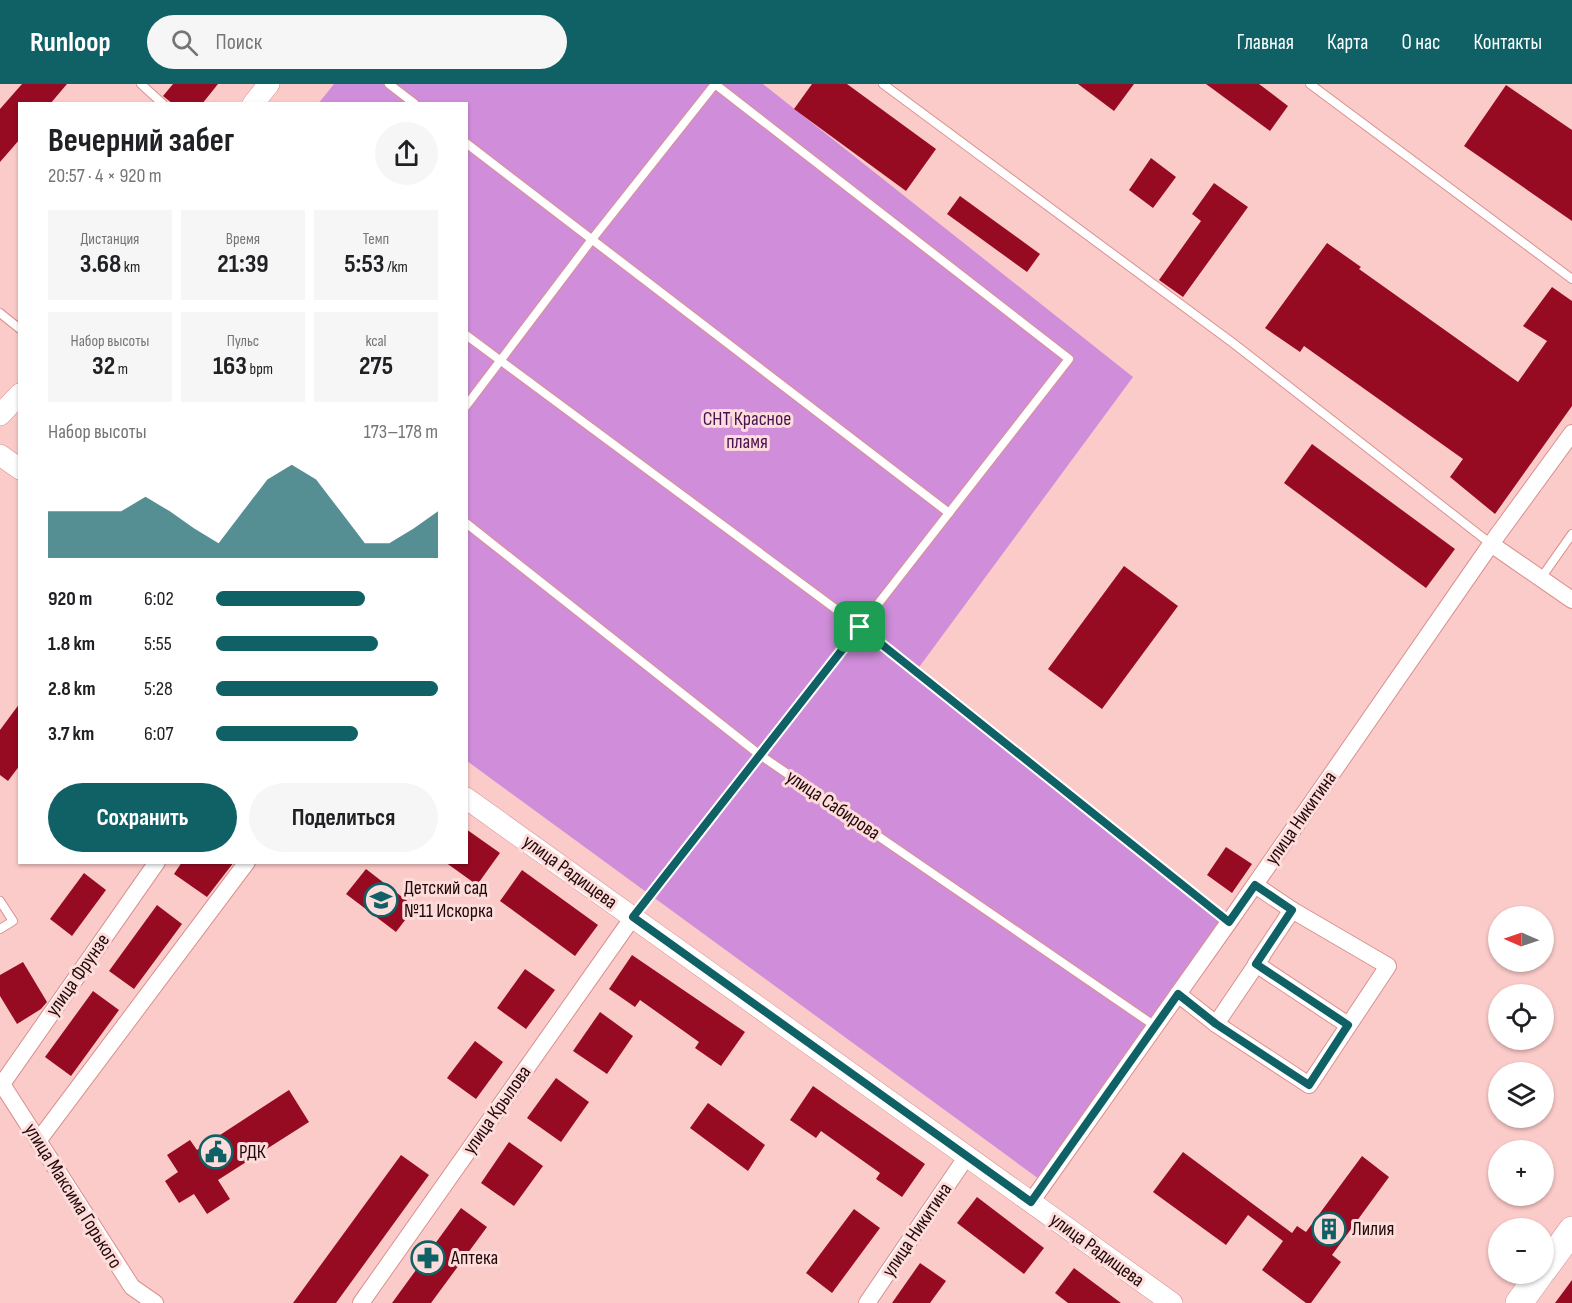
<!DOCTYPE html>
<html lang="ru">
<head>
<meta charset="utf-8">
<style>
  :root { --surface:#fff; --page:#f6f6f6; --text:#202124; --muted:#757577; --accent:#106166 }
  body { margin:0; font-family:"Sofia Sans Condensed",sans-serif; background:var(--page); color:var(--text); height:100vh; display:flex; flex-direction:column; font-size:22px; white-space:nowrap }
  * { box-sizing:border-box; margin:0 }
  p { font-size:20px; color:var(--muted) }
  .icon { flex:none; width:33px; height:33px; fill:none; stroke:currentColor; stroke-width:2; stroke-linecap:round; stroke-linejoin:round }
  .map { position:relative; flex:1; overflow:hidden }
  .side { position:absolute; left:18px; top:18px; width:450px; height:762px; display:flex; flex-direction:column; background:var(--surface); border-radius:0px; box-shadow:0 2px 4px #0004 }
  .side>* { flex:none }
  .needle { width:39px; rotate:272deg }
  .controls { position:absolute; left:1488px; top:822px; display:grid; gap:12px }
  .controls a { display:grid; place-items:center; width:66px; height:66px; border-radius:50%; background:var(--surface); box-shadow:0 2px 4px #0004; font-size:30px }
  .pin { position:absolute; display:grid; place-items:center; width:51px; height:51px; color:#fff; margin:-26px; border-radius:12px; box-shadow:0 3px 9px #0006 }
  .round { display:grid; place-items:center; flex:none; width:63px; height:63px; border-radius:32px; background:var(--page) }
  .headline { display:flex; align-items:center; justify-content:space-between; height:102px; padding:0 30px }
  h1 { font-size:33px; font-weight:700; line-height:45px }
  .stats { display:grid; grid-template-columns:repeat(3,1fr); gap:9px; height:102px; padding:6px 30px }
  .stats div { display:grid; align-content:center; border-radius:0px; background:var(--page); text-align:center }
  .stats b { font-size:26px; font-weight:700 }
  .stats small { font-size:16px; font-weight:400 }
  .stats p { font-size:16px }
  .chart { height:168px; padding:12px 30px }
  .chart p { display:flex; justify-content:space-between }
  .chart svg { width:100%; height:108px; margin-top:6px; fill:var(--accent); opacity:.7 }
  .cta { display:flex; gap:12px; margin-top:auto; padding:12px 30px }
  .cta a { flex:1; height:69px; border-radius:36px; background:var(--accent); color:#fff; font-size:24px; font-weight:700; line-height:69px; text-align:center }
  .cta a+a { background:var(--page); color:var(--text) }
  ul { padding:0 30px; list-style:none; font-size:20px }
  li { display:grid; grid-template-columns:96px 72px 1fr; align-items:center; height:45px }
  li i { height:15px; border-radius:8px; background:var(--accent) }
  header { display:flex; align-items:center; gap:36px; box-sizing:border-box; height:84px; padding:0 30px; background:var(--accent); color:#fff }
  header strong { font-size:28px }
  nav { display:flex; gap:33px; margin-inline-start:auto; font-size:21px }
  .search { width:420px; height:54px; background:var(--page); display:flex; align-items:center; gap:15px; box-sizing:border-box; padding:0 21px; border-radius:33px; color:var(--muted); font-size:22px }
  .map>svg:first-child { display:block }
  .green { fill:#d08dda }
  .building { fill:#970b22 }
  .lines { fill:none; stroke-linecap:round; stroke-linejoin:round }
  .service-casing { stroke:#da918e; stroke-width:10 }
  .minor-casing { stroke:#da918e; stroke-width:18 }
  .tertiary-casing { stroke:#da918e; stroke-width:22 }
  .primary-casing { stroke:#da918e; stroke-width:28 }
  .service { stroke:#fff; stroke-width:8 }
  .minor { stroke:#fff; stroke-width:16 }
  .tertiary { stroke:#fff; stroke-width:21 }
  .primary { stroke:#fff; stroke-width:27 }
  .route-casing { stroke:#fff; stroke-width:12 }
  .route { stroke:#106166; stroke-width:8 }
  .labels { text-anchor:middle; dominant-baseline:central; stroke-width:6; stroke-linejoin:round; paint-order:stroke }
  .park-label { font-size:20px; fill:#491252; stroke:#fddddb }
  .street-label { font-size:20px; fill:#230909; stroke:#fddddb }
  .poi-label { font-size:20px; fill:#230909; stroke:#fddddb; text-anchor:start }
</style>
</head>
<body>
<header>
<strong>Runloop</strong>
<div class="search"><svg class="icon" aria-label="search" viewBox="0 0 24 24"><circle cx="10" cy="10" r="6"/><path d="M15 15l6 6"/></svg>Поиск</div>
<nav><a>Главная</a><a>Карта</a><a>О нас</a><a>Контакты</a></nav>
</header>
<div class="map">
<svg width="1572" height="1219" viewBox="0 0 1572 1219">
  <rect width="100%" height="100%" fill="#fbcbc9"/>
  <polygon class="green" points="334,0 763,0 1133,293 914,590 1239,839 1050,1103 467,677 466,20 318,20"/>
  <g class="building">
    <polygon points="22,0 67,0 50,20 20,20 20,55 0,78 0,25"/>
    <polygon points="173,0 218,0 202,20 173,20 163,12"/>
    <polygon points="812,0 847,0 936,65 906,107 794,25"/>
    <polygon points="1078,0 1134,0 1114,27"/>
    <polygon points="1206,0 1259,0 1288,22 1270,47"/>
    <polygon points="1506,1 1572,46 1572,137 1464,62"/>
    <polygon points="1151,74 1176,93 1153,124 1129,106"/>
    <polygon points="1214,99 1248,123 1183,213 1159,196 1201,137 1192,130"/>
    <polygon points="960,112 1040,170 1027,188 947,130"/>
    <polygon points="1327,159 1361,183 1359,185 1518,298 1547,257 1523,242 1552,203 1572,217 1572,322 1495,430 1450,393 1463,375 1304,262 1300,268 1265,244"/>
    <polygon points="1312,360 1455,465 1426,504 1284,399"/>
    <polygon points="1124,482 1178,522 1102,625 1048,585"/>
    <polygon points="20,619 20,681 8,697 0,691 0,646"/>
    <polygon points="466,745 500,769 477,801 445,778 466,778"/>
    <polygon points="1226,763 1252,780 1232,809 1207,791"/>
    <polygon points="182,778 234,778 207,813 174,790"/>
    <polygon points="366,785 415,823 396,848 346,810"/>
    <polygon points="522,786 598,841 575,872 500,817"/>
    <polygon points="84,789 106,806 72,852 50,835"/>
    <polygon points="157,821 182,840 134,905 109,887"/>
    <polygon points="632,871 745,948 721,982 695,964 699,958 640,916 635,923 609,905"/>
    <polygon points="23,878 47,918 41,925 17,940 0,912 0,891"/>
    <polygon points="525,885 555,906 526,945 497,924"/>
    <polygon points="93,907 119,926 71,992 45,973"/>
    <polygon points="600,928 633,952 607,990 573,967"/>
    <polygon points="475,957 503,978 476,1015 447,994"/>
    <polygon points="556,994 589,1018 561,1058 527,1034"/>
    <polygon points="813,1002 925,1080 902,1113 876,1095 880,1089 821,1047 816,1054 790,1036"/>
    <polygon points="289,1006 309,1038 218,1096 230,1115 207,1130 194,1110 179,1119 165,1097 178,1088 167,1071 190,1056 197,1066"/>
    <polygon points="708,1019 765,1061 748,1087 690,1044"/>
    <polygon points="509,1058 543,1082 514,1122 481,1099"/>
    <polygon points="1183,1068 1292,1149 1297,1142 1306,1148 1362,1072 1389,1093 1332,1171 1341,1178 1311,1219 1306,1219 1262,1186 1283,1157 1248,1131 1226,1161 1153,1108"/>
    <polygon points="401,1071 429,1091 336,1219 293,1219"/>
    <polygon points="977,1113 1044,1164 1024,1190 957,1139"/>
    <polygon points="461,1124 487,1143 431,1219 392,1219"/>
    <polygon points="854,1125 880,1144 832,1209 806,1189"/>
    <polygon points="920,1179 946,1197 930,1219 892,1219"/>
    <polygon points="1074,1184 1121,1219 1068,1219 1055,1209"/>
    <polygon points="1572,1196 1572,1219 1555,1219"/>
  </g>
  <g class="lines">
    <defs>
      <g id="service">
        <polyline points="141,0 163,20"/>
        <polyline points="389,0 415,20"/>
        <polyline points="883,0 1233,259 1491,460"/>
        <polyline points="1310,0 1572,195"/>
        <polyline points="466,59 949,429"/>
        <polyline points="0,229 20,245"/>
        <polyline points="466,251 860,543 1229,838"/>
        <polyline points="466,322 593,154 715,0"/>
        <polyline points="466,439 760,671 1155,942"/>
        <polyline points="1541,494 1572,450"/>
        <polyline points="0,817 13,837 0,845"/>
        <polyline points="634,833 1069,275 715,0"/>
      </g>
      <g id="minor">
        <polyline points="1491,460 1572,516"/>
        <polyline points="1255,801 1292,826 1286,835"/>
        <polyline points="1178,910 1216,940 1262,872"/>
        <polyline points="1216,940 1309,1001 1388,882 1292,826 1256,880 1348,941"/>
        <polyline points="0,997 132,1203 155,1219"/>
        <polyline points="0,1003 157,778"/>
        <polyline points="38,1057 247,778"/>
        <polyline points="1031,1118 1229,838 1491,460 1572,349"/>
        <polyline points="361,1219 633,833"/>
        <polyline points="867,1219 967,1072"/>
      </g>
      <g id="tertiary">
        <polyline points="253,20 269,0"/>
        <polyline points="0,331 20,310"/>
        <polyline points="0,371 20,385"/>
        <polyline points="466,714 1172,1219"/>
      </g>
      <g id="primary">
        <polyline points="1544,1185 1572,1146"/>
        <polyline points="1519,1219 1540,1190"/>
      </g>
    </defs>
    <use href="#service" class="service-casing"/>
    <use href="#minor" class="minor-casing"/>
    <use href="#tertiary" class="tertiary-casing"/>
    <use href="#primary" class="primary-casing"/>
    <use href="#service" class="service"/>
    <use href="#minor" class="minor"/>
    <use href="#tertiary" class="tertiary"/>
    <use href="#primary" class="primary"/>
  </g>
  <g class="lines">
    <defs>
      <polygon id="route" points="860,543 1229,838 1255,801 1292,826 1256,880 1348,941 1309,1001 1216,940 1178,910 1031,1118 633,833"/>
    </defs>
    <use href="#route" class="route-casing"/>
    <use href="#route" class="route"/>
  </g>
  <defs>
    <symbol id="school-ring" viewBox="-11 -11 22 22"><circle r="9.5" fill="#fddddb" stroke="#106166" stroke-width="1.5"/><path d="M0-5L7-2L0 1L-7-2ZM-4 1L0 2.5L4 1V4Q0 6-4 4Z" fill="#106166"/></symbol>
    <symbol id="civic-ring" viewBox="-11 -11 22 22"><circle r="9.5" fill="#fddddb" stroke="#106166" stroke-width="1.5"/><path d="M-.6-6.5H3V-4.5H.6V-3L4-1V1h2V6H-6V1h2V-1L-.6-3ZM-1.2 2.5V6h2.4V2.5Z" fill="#106166"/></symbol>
    <symbol id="building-ring" viewBox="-11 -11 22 22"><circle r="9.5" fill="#fddddb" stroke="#106166" stroke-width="1.5"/><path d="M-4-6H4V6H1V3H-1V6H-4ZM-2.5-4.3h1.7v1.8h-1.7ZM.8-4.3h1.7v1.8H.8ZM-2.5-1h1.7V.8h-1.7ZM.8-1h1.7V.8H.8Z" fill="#106166"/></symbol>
    <symbol id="pharmacy-ring" viewBox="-11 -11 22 22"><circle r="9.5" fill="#fddddb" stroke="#106166" stroke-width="1.5"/><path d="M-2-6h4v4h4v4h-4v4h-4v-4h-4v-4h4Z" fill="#106166"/></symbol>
  </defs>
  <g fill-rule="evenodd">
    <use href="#school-ring" x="362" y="797" width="38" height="38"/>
    <use href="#civic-ring" x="197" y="1049" width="38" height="38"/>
    <use href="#building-ring" x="1310" y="1126" width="38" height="38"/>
    <use href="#pharmacy-ring" x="409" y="1155" width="38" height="38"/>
  </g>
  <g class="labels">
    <g class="park-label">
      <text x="747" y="335">СНТ Красное<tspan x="747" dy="23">пламя</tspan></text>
    </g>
    <g class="street-label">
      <text transform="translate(833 721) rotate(34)">улица Сабирова</text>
      <text transform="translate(1301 734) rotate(-55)">улица Никитина</text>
      <text transform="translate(570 788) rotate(36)">улица Радищева</text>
      <text transform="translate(78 891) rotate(-55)">улица Фрунзе</text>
      <text transform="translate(497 1026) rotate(-55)">улица Крылова</text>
      <text transform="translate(73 1112) rotate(58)">улица Максима Горького</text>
      <text transform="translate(917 1146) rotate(-56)">улица Никитина</text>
      <text transform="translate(1097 1166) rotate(36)">улица Радищева</text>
    </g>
    <g class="poi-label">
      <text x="404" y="804">Детский сад<tspan x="404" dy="23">№11 Искорка</tspan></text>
      <text x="239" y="1068">РДК</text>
      <text x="1352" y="1145">Лилия</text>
      <text x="451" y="1174">Аптека</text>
    </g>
  </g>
</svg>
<div class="controls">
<a><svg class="needle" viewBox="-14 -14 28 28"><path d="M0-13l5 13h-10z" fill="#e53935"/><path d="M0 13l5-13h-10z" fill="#757577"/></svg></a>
<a><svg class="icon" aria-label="locate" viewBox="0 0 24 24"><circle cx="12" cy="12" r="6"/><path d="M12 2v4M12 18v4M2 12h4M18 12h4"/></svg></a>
<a><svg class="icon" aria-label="layers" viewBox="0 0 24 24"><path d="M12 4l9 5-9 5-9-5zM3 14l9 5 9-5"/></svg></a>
<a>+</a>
<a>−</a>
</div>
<div class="pin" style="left:860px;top:543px;background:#1e9e55"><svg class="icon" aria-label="arrive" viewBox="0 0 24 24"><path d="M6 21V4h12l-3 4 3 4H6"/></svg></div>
<section class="side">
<div class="headline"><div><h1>Вечерний забег</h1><p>20:57 · 4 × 920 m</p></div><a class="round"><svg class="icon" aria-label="share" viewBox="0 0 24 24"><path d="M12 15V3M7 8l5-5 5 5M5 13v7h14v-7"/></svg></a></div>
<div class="stats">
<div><p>Дистанция</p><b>3.68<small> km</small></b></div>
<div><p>Время</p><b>21:39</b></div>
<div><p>Темп</p><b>5:53<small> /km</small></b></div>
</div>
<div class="stats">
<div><p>Набор высоты</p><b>32<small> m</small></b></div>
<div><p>Пульс</p><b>163<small> bpm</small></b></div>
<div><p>kcal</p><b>275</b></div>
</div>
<div class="chart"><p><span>Набор высоты</span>173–178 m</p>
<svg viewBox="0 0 160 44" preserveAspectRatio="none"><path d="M0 44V25L10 25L20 25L30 25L40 19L50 25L60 32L70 38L80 25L90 12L100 6L110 12L120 25L130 38L140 38L150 32L160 25V44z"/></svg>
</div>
<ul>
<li><b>920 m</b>6:02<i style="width:67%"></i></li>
<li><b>1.8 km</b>5:55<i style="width:73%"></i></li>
<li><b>2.8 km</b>5:28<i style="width:100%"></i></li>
<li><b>3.7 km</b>6:07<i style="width:64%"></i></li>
</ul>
<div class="cta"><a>Сохранить</a><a>Поделиться</a></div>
</section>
</div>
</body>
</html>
